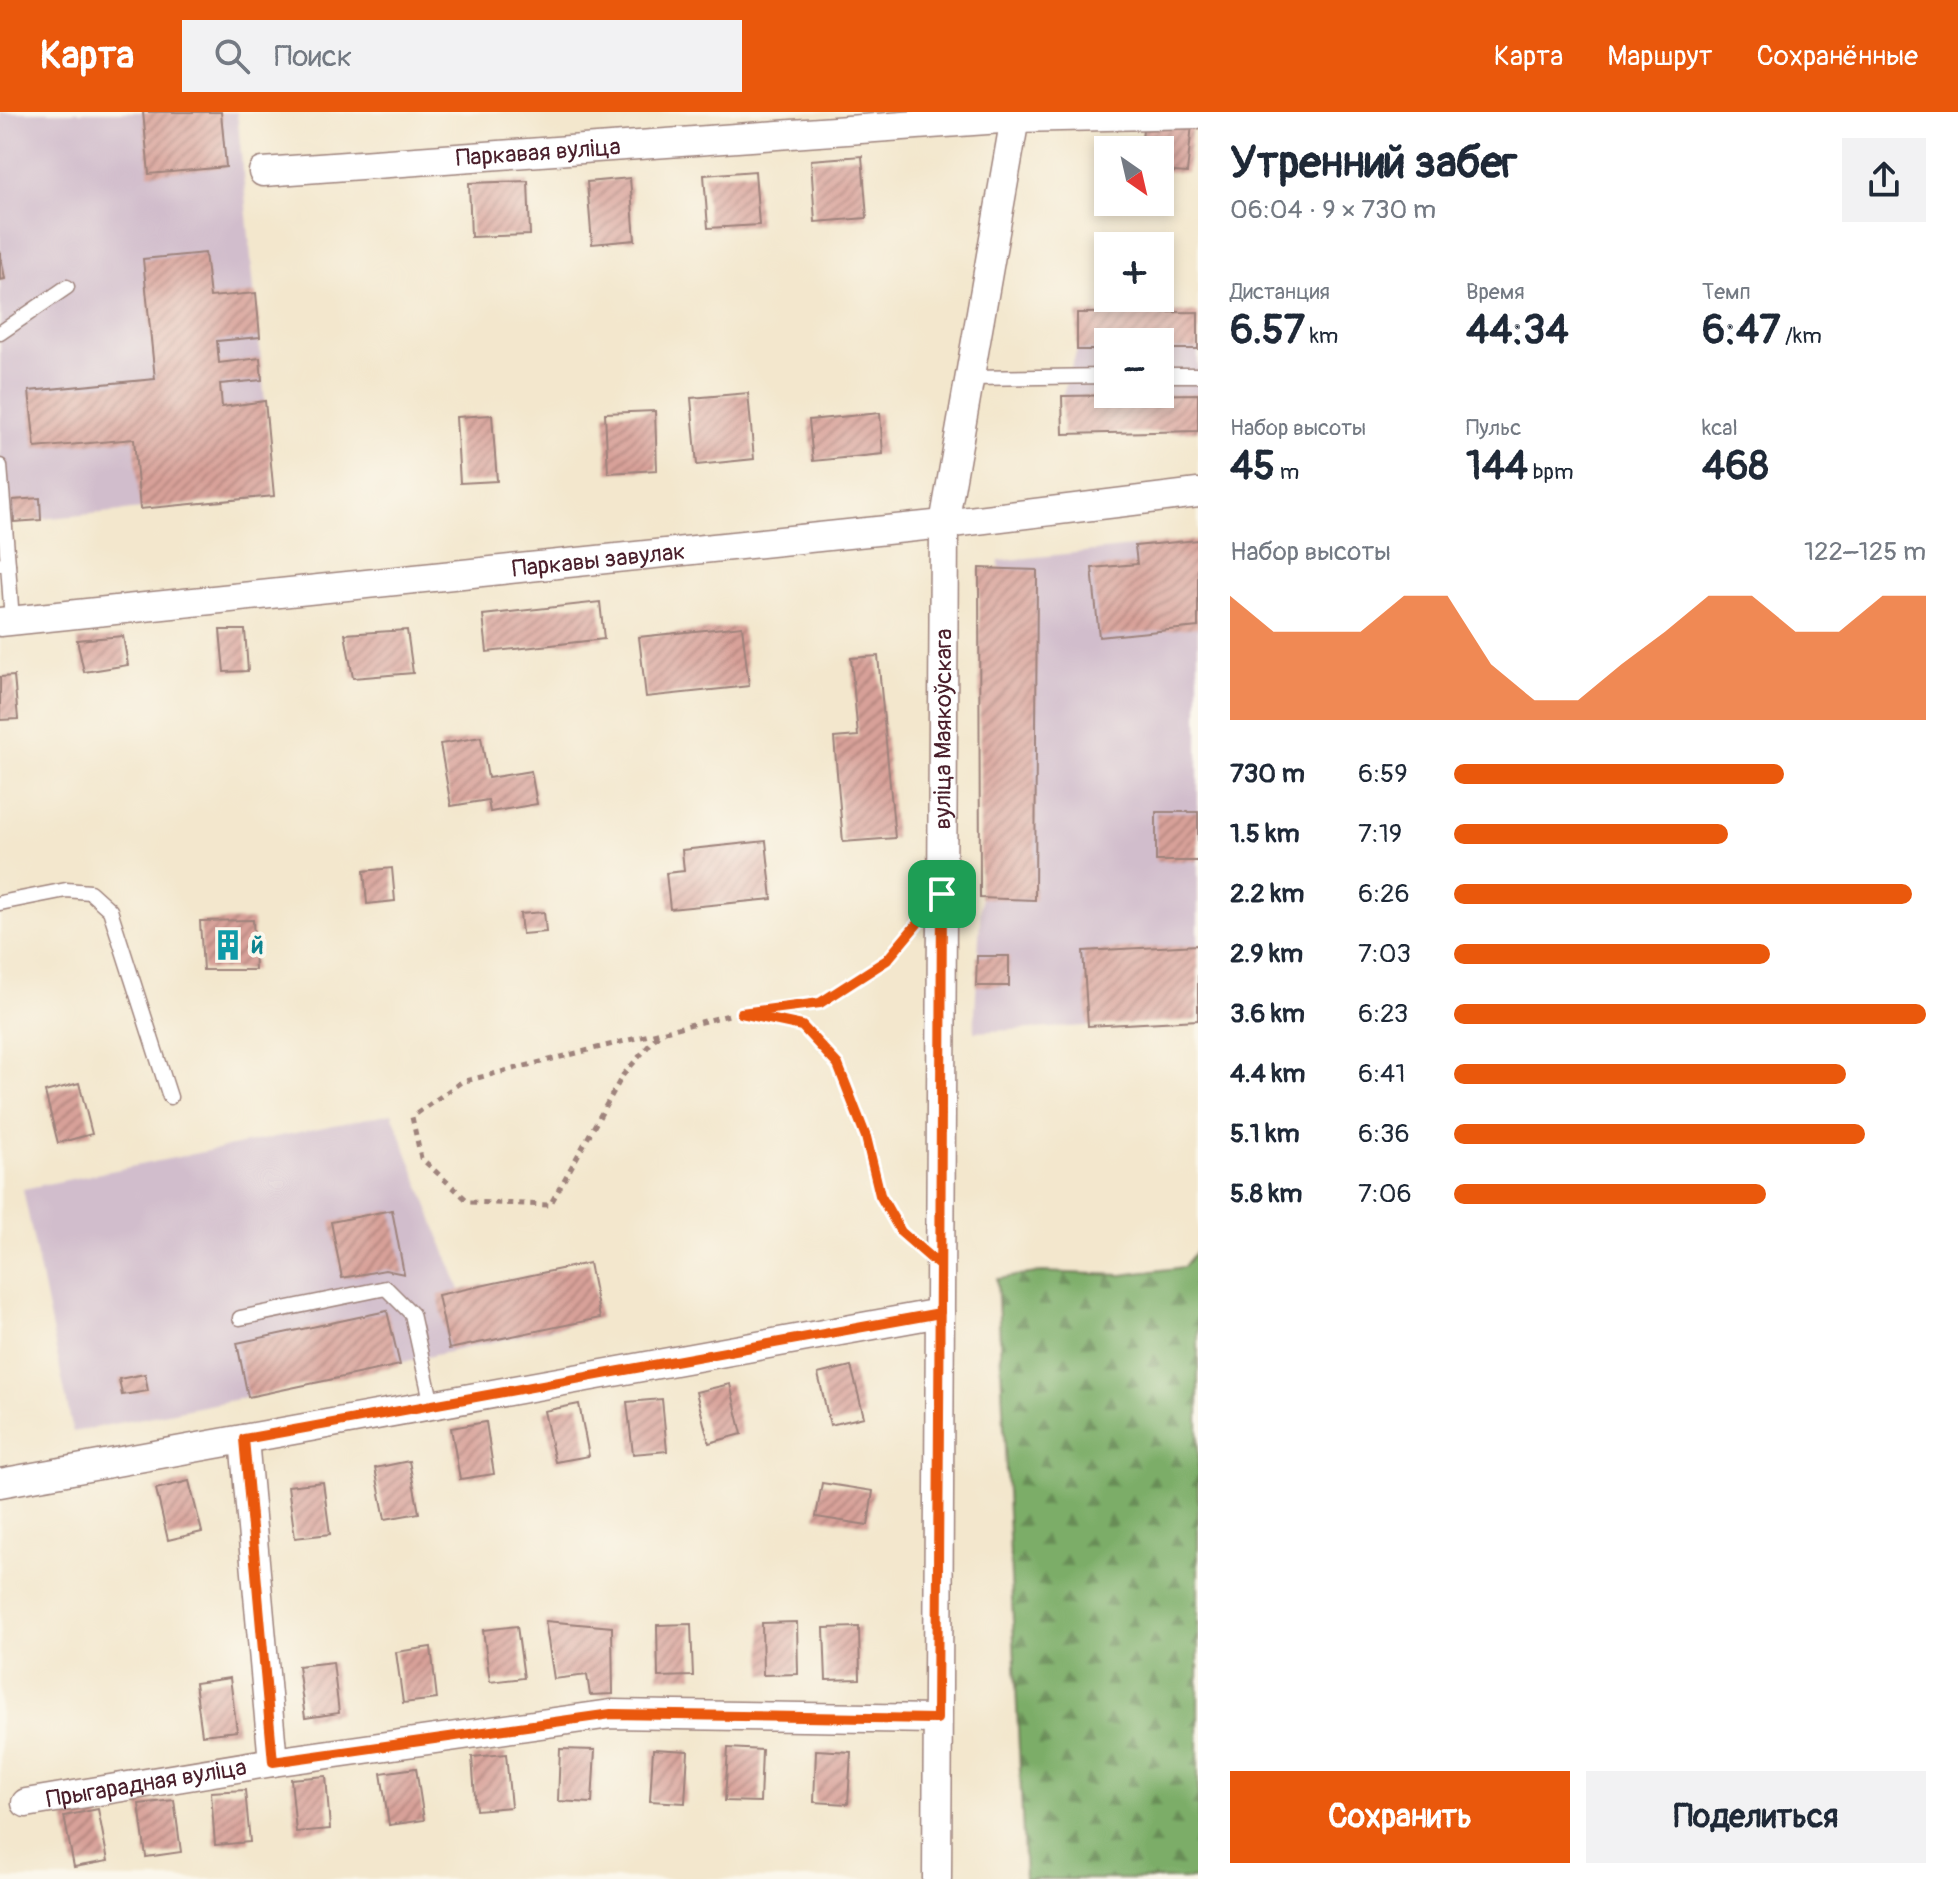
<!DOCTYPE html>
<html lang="ru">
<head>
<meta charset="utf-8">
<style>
  :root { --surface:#fff; --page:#f2f2f3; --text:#1f2937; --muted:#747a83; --accent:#ea580c }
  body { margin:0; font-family:Pangolin,sans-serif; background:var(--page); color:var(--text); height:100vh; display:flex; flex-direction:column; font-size:30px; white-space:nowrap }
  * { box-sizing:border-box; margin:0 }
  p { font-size:26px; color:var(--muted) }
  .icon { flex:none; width:44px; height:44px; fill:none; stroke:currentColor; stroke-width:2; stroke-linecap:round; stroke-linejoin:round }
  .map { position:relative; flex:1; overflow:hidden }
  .panel { display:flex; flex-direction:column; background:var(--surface); width:760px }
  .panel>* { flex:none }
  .needle { width:52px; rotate:146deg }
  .buttons { position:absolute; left:1094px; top:24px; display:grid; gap:16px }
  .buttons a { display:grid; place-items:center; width:80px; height:80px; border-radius:0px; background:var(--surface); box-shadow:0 4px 12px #0003; font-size:40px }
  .pin { position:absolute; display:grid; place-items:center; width:68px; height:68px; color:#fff; margin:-34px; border-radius:16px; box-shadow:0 4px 12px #0006 }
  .round { display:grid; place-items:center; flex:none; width:84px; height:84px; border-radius:0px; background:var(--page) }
  .head { display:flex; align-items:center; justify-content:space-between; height:136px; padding:0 32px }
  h1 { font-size:44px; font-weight:700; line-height:60px }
  .figures { display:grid; grid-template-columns:repeat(3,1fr); gap:12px; height:136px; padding:8px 32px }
  .figures div { display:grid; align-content:center }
  .figures b { font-size:40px; font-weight:700 }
  .figures small { font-size:22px; font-weight:400 }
  .figures p { font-size:22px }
  .chart { height:224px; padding:16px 32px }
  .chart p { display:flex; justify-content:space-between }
  .chart svg { width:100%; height:144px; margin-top:8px; fill:var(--accent); opacity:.7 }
  .button { display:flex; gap:16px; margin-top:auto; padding:16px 32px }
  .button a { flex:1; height:92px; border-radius:0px; background:var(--accent); color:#fff; font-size:32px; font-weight:700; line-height:92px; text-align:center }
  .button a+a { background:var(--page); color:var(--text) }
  ul { padding:0 32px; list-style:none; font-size:26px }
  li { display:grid; grid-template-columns:128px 96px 1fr; align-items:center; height:60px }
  li i { height:20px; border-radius:10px; background:var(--accent) }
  header { display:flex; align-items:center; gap:48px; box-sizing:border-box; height:112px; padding:0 40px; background:var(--accent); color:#fff }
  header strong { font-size:38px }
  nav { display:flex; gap:44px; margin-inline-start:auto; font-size:28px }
  .search { width:560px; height:72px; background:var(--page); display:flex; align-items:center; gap:20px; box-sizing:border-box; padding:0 28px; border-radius:0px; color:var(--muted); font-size:30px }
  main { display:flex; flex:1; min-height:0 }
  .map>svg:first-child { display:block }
  .industrial { fill:#d1bdcc; fill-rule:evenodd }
  .forest { fill:url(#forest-firs); stroke:#63664a; stroke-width:2 }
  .building { fill:url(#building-hatch) }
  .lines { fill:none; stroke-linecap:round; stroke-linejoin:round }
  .service-casing { stroke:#9e837c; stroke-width:17 }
  .minor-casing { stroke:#9e837c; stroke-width:31 }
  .path { stroke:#9e837c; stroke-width:5; stroke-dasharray:6 6; stroke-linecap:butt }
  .service { stroke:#fff; stroke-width:14 }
  .minor { stroke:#fff; stroke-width:28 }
  .route-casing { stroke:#fff; stroke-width:16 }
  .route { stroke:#ea580c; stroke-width:10 }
  .labels { text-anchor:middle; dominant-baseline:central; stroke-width:8; stroke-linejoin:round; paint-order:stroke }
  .street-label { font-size:24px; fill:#4a1f2b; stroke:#fbf7ec }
  .culture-label { font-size:24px; font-weight:bold; fill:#0d838f; stroke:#fbf7ec; text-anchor:start }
</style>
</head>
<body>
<header>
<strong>Карта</strong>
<div class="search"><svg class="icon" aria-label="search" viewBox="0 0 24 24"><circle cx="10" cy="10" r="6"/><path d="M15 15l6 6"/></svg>Поиск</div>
<nav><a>Карта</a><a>Маршрут</a><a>Сохранённые</a></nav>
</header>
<main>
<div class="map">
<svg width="1198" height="1767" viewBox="0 0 1198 1767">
  <defs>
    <pattern id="forest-firs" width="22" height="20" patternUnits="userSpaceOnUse" patternTransform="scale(2)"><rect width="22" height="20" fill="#7cad68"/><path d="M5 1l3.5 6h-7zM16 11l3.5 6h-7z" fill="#688c56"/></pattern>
    <pattern id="building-hatch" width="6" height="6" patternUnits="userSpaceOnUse" patternTransform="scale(2)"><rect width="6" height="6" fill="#d8a199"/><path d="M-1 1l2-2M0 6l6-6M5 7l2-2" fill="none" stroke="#b1837d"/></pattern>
  </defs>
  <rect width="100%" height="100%" fill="#fbf7ec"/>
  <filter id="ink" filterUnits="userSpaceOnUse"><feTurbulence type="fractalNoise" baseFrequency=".0125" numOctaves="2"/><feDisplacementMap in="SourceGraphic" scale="16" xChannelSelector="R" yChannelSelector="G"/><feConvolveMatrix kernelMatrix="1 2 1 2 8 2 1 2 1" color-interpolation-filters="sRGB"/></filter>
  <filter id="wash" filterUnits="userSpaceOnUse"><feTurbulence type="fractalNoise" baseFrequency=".006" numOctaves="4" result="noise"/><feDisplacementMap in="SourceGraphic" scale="32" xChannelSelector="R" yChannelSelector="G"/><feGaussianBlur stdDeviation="1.8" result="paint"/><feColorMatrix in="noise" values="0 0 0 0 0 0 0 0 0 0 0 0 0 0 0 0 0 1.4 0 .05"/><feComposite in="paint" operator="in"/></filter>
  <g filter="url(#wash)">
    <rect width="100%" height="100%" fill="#f3e7cd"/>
    <g class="industrial">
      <polygon points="0,0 237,0 274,384 0,411"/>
      <path d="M1198,200V319L1063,322L1062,284L1077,238V201ZM1108,230H1160V282H1108Z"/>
      <polygon points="1198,428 1198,908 974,920 999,449"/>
      <polygon points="392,1001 460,1178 589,1151 600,1206 248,1285 73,1320 23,1077"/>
    </g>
    <polygon class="forest" points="1198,1136 1198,1767 1025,1767 997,1167 1042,1160 1122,1163 1184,1155"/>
    <g id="blocks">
      <g class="building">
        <polygon points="143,0 221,0 226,55 149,62"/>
        <polygon points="1144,7 1192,12 1187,61 1160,59 1160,38 1141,38"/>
        <polygon points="862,44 867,106 815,110 811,48"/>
        <polygon points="755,59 759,113 708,116 704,63"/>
        <polygon points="630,66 635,128 592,132 587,70"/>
        <polygon points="528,69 530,123 471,125 469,71"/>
        <polygon points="0,139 5,167 0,168"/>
        <polygon points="205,141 210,185 256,181 260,225 217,229 219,251 260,246 262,268 220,272 222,295 265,289 274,384 140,397 134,327 35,336 29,279 155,267 143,147"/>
        <polygon points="1198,200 1198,237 1160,237 1160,230 1108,230 1108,238 1077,238 1077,201"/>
        <polygon points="748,281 754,347 697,353 691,286"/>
        <polygon points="1198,282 1198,319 1063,322 1062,284"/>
        <polygon points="655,299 657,358 608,361 605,301"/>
        <polygon points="880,301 883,342 813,349 809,308"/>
        <polygon points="492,303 497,369 460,371 456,305"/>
        <polygon points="40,386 41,408 14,410 13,388"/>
        <polygon points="1198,428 1198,515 1099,525 1092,456 1137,452 1135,434"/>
        <polygon points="979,456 1037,458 1035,788 980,786"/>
        <polygon points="600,490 604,527 487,540 483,503"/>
        <polygon points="742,514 749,574 646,585 639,525"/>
        <polygon points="220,518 245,518 248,559 224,560"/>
        <polygon points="407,518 413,561 353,566 345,522"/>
        <polygon points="123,524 128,553 84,560 77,528"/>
        <polygon points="878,544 895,726 843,730 834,626 858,624 851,546"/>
        <polygon points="14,564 18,607 0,608 0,565"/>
        <polygon points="481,625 488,666 531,659 537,692 490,700 488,688 451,694 440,632"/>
        <rect x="1156" y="700" width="42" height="49"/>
        <polygon points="766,729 772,787 670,797 666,761 684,759 682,738"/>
        <polygon points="392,756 395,789 367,792 364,759"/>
        <polygon points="544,800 546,820 522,822 520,802"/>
        <polygon points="253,808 255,858 203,858 200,809"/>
        <polygon points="1198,833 1198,908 1088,914 1083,839"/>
        <polygon points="977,844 1009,844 1009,874 976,874"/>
        <polygon points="79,971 92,1022 58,1031 45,980"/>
        <polygon points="392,1098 404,1162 385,1158 342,1166 331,1110"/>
        <polygon points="589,1151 600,1206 449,1237 438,1183"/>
        <polygon points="387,1199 400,1253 248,1285 237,1231"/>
        <polygon points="851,1254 864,1305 830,1313 818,1262"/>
        <polygon points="145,1262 148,1279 122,1283 119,1267"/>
        <polygon points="730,1272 742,1322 709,1331 696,1280"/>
        <polygon points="662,1287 667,1339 633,1342 627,1290"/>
        <polygon points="579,1292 589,1344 555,1350 544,1299"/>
        <polygon points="486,1310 494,1362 460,1367 451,1316"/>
        <polygon points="409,1349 419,1401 385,1407 375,1356"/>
        <polygon points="189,1369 202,1420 168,1428 156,1377"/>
        <polygon points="323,1370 330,1422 295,1426 288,1374"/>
        <polygon points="822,1371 873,1379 868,1413 816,1405"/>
        <polygon points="545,1509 612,1515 613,1582 590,1583 587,1563 554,1567"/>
        <polygon points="797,1510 798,1562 763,1563 762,1511"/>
        <polygon points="691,1512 693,1564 658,1565 657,1513"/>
        <polygon points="517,1514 524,1566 490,1570 483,1518"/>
        <polygon points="859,1515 860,1567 826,1568 824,1516"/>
        <polygon points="431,1535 437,1587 403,1591 396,1540"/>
        <polygon points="333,1550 339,1601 305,1606 298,1554"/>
        <polygon points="230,1566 237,1619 202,1623 195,1571"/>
        <polygon points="728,1636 762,1638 760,1690 725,1689"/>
        <polygon points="560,1637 595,1638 592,1691 558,1689"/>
        <polygon points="653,1637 688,1639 685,1691 650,1689"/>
        <polygon points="816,1638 851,1640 848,1692 814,1690"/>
        <polygon points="506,1642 511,1695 476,1698 472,1645"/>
        <polygon points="416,1656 424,1708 389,1713 381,1661"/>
        <polygon points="326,1664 330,1717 296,1720 291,1667"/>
        <polygon points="245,1678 250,1730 215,1733 211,1680"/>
        <polygon points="174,1688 181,1740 146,1745 139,1692"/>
        <polygon points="98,1697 108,1749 74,1755 64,1704"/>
      </g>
    </g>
  </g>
  <g filter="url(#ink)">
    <use href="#blocks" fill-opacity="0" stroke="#9e837c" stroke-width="2"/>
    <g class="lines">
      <defs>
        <g id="service">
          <polyline points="0,221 67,175"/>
          <polyline points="1160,263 1198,263"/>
          <polyline points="969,266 1108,264"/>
          <polyline points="0,354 8,452"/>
          <polyline points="2,452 8,452 12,509"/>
          <polyline points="0,791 66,778 90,780 110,798 170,985"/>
          <polyline points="240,1206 386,1176 412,1202 432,1293"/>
        </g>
        <g id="minor">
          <path id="s1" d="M263,60L1015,6L1198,2"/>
          <path id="s2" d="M0,510L944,412L1198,381"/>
          <polyline points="244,1327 273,1650"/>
          <polyline points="0,1371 940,1201"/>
          <path id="s3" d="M26,1691L273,1650L611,1602L937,1607"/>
          <path id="s4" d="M937,1767L944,412L1016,0"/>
        </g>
      </defs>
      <use href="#service" class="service-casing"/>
      <use href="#minor" class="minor-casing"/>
      <g class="path">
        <polyline points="746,902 802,914 838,953 866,1025 880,1083 901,1120 913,1130"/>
        <polyline points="658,923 623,963 550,1093 469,1090 421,1046 412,1005 461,970 733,902 820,891 887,848 913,816"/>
      </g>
      <use href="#service" class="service"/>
      <use href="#minor" class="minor"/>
    </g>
  </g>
  <g class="lines" filter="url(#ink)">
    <defs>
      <path id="route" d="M942,782L940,1201L244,1327L273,1650L611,1602L937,1607C938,1456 939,1305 940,1154L901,1120L880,1083L866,1025L838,953L802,914L741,901L820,891L887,848L942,782"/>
    </defs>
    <use href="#route" class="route-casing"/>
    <use href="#route" class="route"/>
  </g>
  <defs>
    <symbol id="building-bare" viewBox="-9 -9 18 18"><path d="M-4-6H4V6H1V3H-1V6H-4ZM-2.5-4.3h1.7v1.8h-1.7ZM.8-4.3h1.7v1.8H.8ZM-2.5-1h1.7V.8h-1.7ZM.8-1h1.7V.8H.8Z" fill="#0f9aa8" stroke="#fbf7ec" stroke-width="2.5" paint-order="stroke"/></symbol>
  </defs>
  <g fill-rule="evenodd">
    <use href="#building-bare" x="206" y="811" width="44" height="44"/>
  </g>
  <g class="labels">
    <g class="street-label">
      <text stroke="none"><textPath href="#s1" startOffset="276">Паркавая вуліца</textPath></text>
      <text stroke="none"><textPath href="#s2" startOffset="602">Паркавы завулак</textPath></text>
      <text stroke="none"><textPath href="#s4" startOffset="1150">вуліца Маякоўскага</textPath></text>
      <text stroke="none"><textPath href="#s3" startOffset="122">Прыгарадная вуліца</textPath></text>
    </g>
    <g class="culture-label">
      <text x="252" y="833">й</text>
    </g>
  </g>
</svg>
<div class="buttons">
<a><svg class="needle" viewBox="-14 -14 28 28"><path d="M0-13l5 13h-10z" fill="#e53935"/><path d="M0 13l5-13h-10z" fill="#747a83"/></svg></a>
<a>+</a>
<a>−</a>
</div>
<div class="pin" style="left:942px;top:782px;background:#1e9e55"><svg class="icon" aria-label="arrive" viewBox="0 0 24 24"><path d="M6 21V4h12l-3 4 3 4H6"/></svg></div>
</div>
<section class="panel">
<div class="head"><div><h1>Утренний забег</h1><p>06:04 · 9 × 730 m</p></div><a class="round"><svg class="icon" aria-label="share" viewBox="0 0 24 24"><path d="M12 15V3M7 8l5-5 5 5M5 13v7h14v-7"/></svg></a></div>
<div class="figures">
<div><p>Дистанция</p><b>6.57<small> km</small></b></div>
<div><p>Время</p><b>44:34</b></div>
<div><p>Темп</p><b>6:47<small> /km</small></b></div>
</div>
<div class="figures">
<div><p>Набор высоты</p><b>45<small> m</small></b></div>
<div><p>Пульс</p><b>144<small> bpm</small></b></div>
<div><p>kcal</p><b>468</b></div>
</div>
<div class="chart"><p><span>Набор высоты</span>122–125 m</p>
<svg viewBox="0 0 160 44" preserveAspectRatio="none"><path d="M0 44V6L10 17L20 17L30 17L40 6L50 6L60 27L70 38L80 38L90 27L100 17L110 6L120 6L130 17L140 17L150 6L160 6V44z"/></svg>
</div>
<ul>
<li><b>730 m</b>6:59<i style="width:70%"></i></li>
<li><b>1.5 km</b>7:19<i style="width:58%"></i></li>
<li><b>2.2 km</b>6:26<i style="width:97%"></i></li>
<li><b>2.9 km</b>7:03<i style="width:67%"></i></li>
<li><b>3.6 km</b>6:23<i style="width:100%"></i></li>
<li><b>4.4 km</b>6:41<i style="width:83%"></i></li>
<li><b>5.1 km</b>6:36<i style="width:87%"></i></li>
<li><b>5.8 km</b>7:06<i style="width:66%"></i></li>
</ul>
<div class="button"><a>Сохранить</a><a>Поделиться</a></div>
</section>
</main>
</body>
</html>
